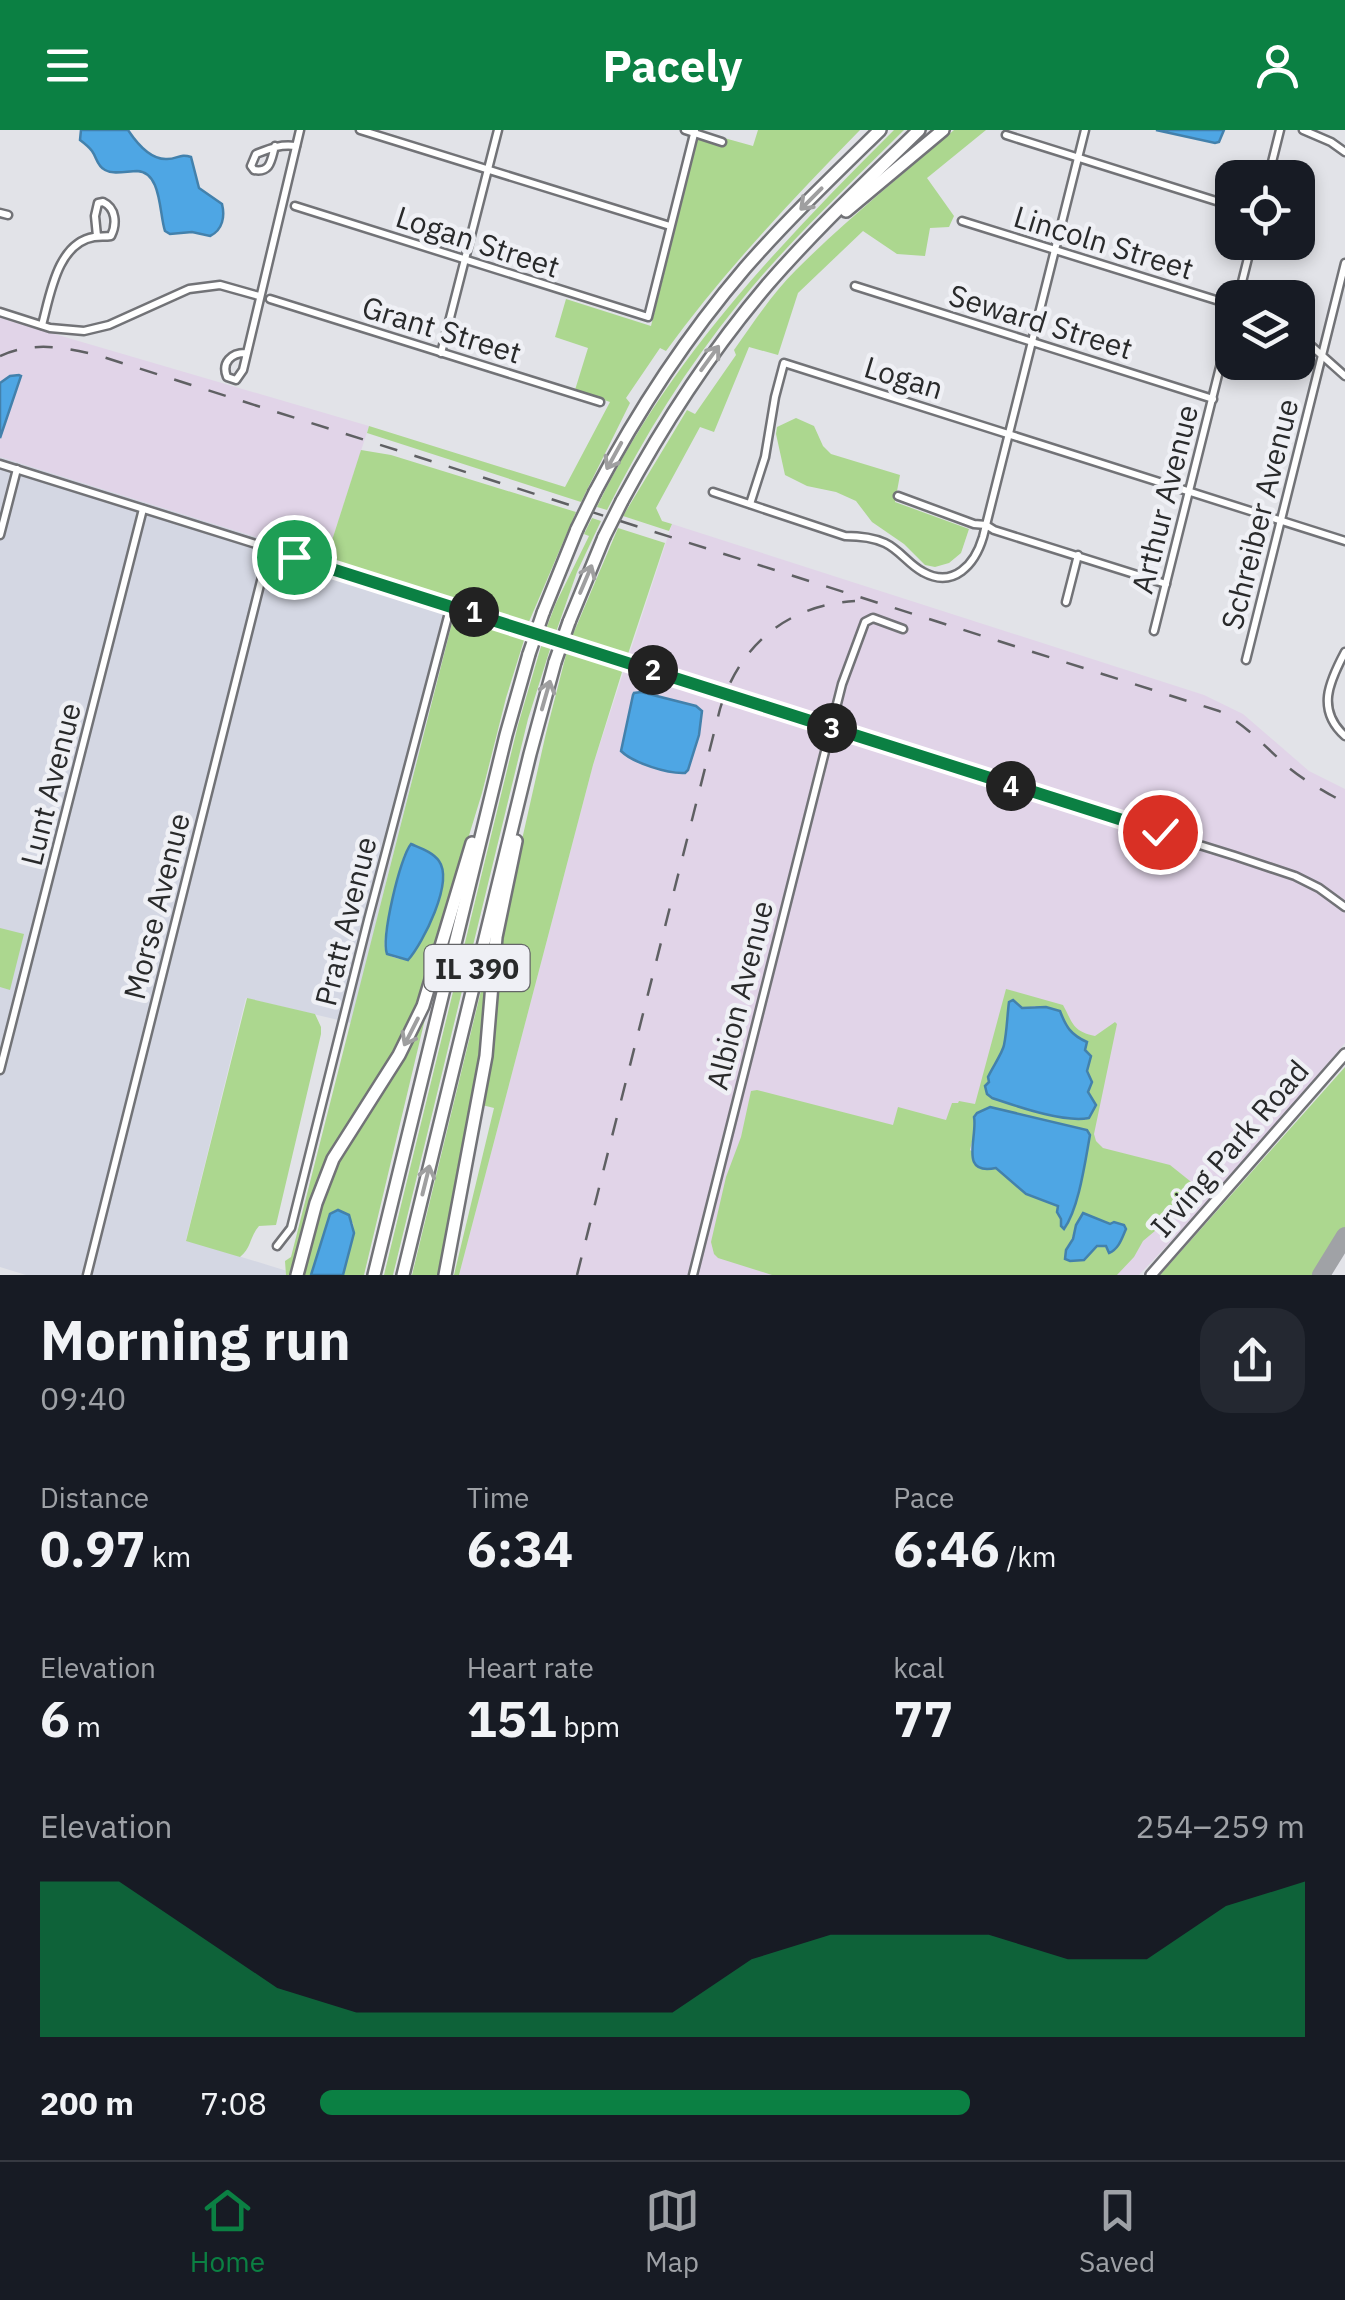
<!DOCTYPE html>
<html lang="en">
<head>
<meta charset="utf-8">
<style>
  :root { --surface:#171b24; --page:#242831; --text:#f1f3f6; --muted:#9ea1a6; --line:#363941; --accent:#0b8043 }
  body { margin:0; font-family:"IBM Plex Sans",sans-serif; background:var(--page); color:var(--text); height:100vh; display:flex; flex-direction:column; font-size:38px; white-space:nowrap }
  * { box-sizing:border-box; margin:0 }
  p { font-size:32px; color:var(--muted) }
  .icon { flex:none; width:55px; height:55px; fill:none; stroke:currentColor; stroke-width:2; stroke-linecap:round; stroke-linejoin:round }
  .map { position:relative; height:1145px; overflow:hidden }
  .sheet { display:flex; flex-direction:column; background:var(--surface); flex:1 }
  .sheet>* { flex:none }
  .tools { position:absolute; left:1215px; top:30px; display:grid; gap:20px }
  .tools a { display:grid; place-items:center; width:100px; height:100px; border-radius:20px; background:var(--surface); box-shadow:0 5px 15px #0003; font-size:50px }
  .pin { position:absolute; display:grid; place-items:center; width:85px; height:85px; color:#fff; margin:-42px; border:5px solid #fff; border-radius:50%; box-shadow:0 2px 10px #0007 }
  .km { position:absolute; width:50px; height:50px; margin:-25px; border-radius:50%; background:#222; color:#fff; font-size:28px; line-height:50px; text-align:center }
  .round { display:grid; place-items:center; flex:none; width:105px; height:105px; border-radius:30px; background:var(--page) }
  .summary { display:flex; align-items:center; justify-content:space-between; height:170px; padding:0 40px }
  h1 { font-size:55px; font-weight:700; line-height:75px }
  .stats { display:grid; grid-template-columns:repeat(3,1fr); gap:15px; height:170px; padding:10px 40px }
  .stats div { display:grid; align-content:center }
  .stats b { font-size:50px; font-weight:700 }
  .stats small { font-size:28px; font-weight:400 }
  .stats p { font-size:28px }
  .chart { height:280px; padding:20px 40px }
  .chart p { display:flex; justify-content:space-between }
  .chart svg { width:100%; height:180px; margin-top:10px; fill:var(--accent); opacity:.7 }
  ul { padding:0 40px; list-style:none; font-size:32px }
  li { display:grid; grid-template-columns:160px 120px 1fr; align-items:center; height:75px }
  li i { height:25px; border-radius:12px; background:var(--accent) }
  header { display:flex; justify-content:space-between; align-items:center; height:130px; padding:0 40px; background:var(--accent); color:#fff; font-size:45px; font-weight:700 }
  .tab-bar { display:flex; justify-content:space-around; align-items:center; height:140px; border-top:2px solid var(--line); background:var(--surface); font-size:28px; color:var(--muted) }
  .tab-bar a { display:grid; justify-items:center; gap:5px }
  .tab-bar .on { color:var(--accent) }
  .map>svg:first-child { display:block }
  .built { fill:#d4d7e3 }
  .industrial { fill:#e1d4e8 }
  .green { fill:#acd78f; fill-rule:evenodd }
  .water { fill:#4ea6e4; stroke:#4381ac; stroke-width:2.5 }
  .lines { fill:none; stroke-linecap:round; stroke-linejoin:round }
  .taxiway { stroke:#a0a2a6; stroke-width:18 }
  .minor-casing { stroke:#727377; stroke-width:11 }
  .secondary-casing { stroke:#727377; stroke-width:14 }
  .motorway-casing { stroke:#727377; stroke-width:16 }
  .minor { stroke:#fff; stroke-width:6 }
  .secondary { stroke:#fff; stroke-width:9 }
  .motorway { stroke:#fff; stroke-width:11 }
  .rail { stroke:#5f6063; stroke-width:2.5; stroke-dasharray:18 18; stroke-linecap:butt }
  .motorway-bridge-casing { stroke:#727377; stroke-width:16; stroke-linecap:butt }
  .motorway-bridge { stroke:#fff; stroke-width:11 }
  .oneway { stroke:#9f9fa0 }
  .route-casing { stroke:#fff; stroke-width:20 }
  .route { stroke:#0b8043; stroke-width:12 }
  .labels { text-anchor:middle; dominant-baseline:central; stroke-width:9; stroke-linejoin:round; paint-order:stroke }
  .shield { fill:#eff0f5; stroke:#646568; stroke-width:2.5 }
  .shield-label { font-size:28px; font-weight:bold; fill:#292a2b }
  .street-label { font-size:30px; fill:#292a2b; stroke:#eff0f5 }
</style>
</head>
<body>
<header><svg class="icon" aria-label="menu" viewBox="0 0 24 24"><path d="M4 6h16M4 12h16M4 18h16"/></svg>Pacely<svg class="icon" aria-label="person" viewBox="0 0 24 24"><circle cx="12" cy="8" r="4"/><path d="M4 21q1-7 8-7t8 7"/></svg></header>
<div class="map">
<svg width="1345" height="1145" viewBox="0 0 1345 1145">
  <rect width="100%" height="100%" fill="#e2e3e8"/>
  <polygon class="built" points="0,327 457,470 351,893 246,868 186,1110 287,1141 286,1145 26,1145 0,1137"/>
  <g class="industrial">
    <polygon points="0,188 369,296 326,429 0,327"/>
    <polygon points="672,394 1204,565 1243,584 1309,641 1345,659 1345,913 1212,1068 1139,1145 459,1145 593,635"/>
  </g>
  <g class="green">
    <path d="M758,0H860C792,70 724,141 666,221L660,218L626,268L630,273L581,372L367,303L369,296L565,357L610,272L575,260L588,218L555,207L566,169L651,196L699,1L753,16Z"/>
    <path d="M894,0H904C848,56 789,111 739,173C687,237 644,306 607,380L597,377C668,230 780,114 894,0Z"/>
    <path d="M954,0H986L927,48L954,86L949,97L930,98L925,126L897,124L863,101L798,163L778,225L749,217L714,302L700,297L656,378L662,391L672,394L669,401L623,386L687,280L695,284L736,225L734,220C753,193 772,164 796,140C846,90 901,46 954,0Z"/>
    <polygon points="796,288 814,296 823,316 831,324 900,345 895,372 969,399 961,423 949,433 935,437 925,435 904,414 872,392 856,371 836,362 807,356 785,345 776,304 777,297"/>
    <polygon points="361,320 391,325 576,382 528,494 326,429"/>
    <polygon points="592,388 601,391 577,442 556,502 546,499 556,473 589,406 584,404"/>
    <polygon points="618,398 665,413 627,527 571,509"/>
    <path d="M460,486L525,507L506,568L482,663L415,882L394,923L332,1020L311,1071L289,1145H286L285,1131L291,1127L453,489ZM404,725L444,745L435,779L408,830C401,829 390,828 386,822C379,811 400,741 404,725Z"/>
    <polygon points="542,513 551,516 528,589 393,1145 384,1145 518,595"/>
    <polygon points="567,521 615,535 622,542 593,635 459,1145 454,1145 494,978 482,975 492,920 498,836 505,785 546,603"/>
    <polygon points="0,798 24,804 10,860 0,857"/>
    <polygon points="487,836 489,836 481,929 439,1145 412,1145"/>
    <path d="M1006,859L1063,875C1073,893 1072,901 1095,906L1115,892L1117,894L1094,1004L1096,1011L1103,1018L1170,1035L1195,1055L1168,1090L1143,1111L1134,1127L1117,1145H772L718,1128L714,1124L711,1112L726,1047L741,1007L751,961L757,960L893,995L898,977L946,990L952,973H958L959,971L975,974ZM1017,876L1026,878L1035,876L1065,896L1074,906L1086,912L1085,920L1091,926L1087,941L1092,952L1088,962L1095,975L1089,988L1084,990L1048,984L989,952C990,939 997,933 1002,921C1008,910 1009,891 1008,879ZM976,995L1090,1005C1083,1034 1081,1075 1065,1099L1057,1082L1059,1076L1026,1064L1003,1043L970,1020ZM1084,1083L1110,1095L1114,1092L1084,1129L1066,1120C1074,1108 1075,1094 1084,1083Z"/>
    <path d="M247,868L315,884L321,897V904L276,1095L259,1096C249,1108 252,1117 240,1127L186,1111Z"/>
    <path d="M430,868L364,1145H343L354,1102L353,1093L330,1084L311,1145H305C311,1107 319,1066 337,1032C366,975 407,929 430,868Z"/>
    <polygon points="1345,937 1345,1097 1315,1145 1160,1145"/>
  </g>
  <g class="water">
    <path d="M81,0H128C136,12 150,30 167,29C178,29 180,23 191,27L199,58L222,74C225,86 223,100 210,106L192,102L170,104L165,101C159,84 162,42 137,41C127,41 114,45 105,40C97,36 97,28 92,21C89,17 84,13 80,10Z"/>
    <polygon points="1156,0 1224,0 1219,12 1215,13"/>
    <polygon points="19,245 21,246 0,308 0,253 10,246"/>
    <path d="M641,562L696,576L702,581L699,605L688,640L685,643C668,644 633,633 621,621L633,565L634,563Z"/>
    <path d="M411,714C420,718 433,722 439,731C454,752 423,813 408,830L387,824C381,808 400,727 411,714Z"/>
    <path d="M1013,870L1022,878L1046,877L1060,881C1066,897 1071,905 1087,912L1085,920L1091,926L1087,941L1092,952L1088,962L1096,975L1089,988C1064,993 1019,977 992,968L987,964L985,956L989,952L988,947C992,938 1003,922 1004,915C1007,901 1007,887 1009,872Z"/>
    <path d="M990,977L1087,1000L1090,1005C1085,1032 1079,1078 1064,1099L1061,1096V1089L1057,1082L1058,1076L1026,1064L996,1038C958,1046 978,1007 974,987L977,983Z"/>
    <polygon points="338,1080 349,1085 354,1103 343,1145 311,1145 330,1084"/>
    <path d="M1083,1083L1110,1094L1114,1092L1124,1095L1126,1099C1122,1108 1119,1119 1109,1123L1106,1116H1097L1084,1130L1070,1131L1065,1129L1066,1120L1073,1109L1076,1095Z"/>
  </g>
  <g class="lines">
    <polyline class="taxiway" points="1321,1145 1345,1106"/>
    <defs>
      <g id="minor">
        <polyline points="360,0 670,96"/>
        <polyline points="685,0 722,12"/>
        <polyline points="1303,0 1331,12 1345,22"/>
        <polyline points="1006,5 1232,76"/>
        <path d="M275,16C271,30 271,43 254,40L251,36L256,24C271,18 280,14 296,16"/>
        <polyline points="1268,48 1280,0"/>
        <polyline points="295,76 648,187 695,0"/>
        <polyline points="0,83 8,85"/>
        <polyline points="962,91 1232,175"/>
        <polyline points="855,156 1213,269"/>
        <polyline points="1238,168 1252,112"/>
        <polyline points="270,169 600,272"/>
        <polyline points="0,182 50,198 84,201 109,195 189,159 220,155 259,166"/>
        <path d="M42,195C50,166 57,113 94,107C100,106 105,107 111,106C117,94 116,78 103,72L98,73L95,86L97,106"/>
        <polyline points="1298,204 1345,246"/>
        <path d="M245,223C232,223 221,232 227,247L236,250L243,240L300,0"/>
        <polyline points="441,223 498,0"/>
        <polyline points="0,334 451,475 1026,661 1235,726 1295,746 1319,758 1345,777"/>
        <path d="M713,362L845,406C859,406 872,407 885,413C900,420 909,435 923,442C954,459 975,434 983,407L1085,0"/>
        <polyline points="898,366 974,394 986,395 994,400 1166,454"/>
        <polyline points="750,374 765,327 775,267 784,233 1345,411"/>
        <polyline points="0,405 17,339"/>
        <polyline points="1066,472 1078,425"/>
        <polyline points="1154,501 1232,189"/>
        <path d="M1345,522C1329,552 1316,580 1345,606"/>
        <polyline points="1246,530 1345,133"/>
        <polyline points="0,940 143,379"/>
        <polyline points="277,1116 291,1098 368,790 451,475"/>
        <polyline points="87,1145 269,419"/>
        <polyline points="693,1145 842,554 865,492 873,488 903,499"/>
      </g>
      <polyline id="secondary" points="1151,1145 1345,924"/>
      <g id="motorway">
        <polyline points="846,81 943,0"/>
        <path d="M595,362C637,282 686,207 745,138C787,90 834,45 880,0"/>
        <path d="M622,371C664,293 711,221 768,154C815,100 868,50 919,0"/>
        <polyline points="543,483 577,399"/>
        <polyline points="569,492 604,407"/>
        <polyline points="297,1145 316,1073 333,1029 399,925 423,876 472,713"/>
        <polyline points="374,1145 506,605 529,524"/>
        <polyline points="403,1145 530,624 555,532"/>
        <polyline points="445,1145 486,926 496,807 516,711"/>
      </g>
    </defs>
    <use href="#minor" class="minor-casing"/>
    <use href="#secondary" class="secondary-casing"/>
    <use href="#motorway" class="motorway-casing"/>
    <use href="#minor" class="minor"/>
    <use href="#secondary" class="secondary"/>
    <use href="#motorway" class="motorway"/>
    <g class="rail">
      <path d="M0,226C33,211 65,217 100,226L1219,581C1247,595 1266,618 1289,638C1306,652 1326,662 1345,673"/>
      <path d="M577,1145L720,579C740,514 788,475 855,471"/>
    </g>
    <defs>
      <g id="motorway-bridge">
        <polyline points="577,399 595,362"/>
        <polyline points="604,407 622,371"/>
        <polyline points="529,524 543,483"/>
        <polyline points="555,532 569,492"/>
      </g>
    </defs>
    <use href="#motorway-bridge" class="motorway-bridge-casing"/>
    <use href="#motorway-bridge" class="motorway-bridge"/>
  </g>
  <defs><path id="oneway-shaft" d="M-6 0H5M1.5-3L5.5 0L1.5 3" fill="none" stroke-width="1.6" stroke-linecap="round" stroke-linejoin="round" transform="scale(2.5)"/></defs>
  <g class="oneway">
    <use href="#oneway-shaft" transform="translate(811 69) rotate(135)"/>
    <use href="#oneway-shaft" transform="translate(710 228) rotate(-54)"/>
    <use href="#oneway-shaft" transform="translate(614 326) rotate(119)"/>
    <use href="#oneway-shaft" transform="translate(586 449) rotate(-67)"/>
    <use href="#oneway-shaft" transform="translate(546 565) rotate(-74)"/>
    <use href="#oneway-shaft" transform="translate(411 902) rotate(117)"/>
    <use href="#oneway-shaft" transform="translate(426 1050) rotate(-76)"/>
  </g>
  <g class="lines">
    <defs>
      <polyline id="route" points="294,427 1160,702"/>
    </defs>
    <use href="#route" class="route-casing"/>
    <use href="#route" class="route"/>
  </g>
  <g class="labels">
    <rect class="shield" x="424.5" y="815" width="105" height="46" rx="8"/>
    <g class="shield-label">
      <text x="477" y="838">IL 390</text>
    </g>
    <g class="street-label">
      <text transform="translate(478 111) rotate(18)">Logan Street</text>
      <text transform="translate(1104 112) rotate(17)">Lincoln Street</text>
      <text transform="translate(1041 191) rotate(17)">Seward Street</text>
      <text transform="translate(442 199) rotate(17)">Grant Street</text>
      <text transform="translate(904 247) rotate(17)">Logan</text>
      <text transform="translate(1164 369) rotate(-76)">Arthur Avenue</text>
      <text transform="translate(1259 384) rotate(-76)">Schreiber Avenue</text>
      <text transform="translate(50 654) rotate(-76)">Lunt Avenue</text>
      <text transform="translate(156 776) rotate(-76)">Morse Avenue</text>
      <text transform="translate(345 791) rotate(-76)">Pratt Avenue</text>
      <text transform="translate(739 865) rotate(-76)">Albion Avenue</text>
      <text transform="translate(1229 1018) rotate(-49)">Irving Park Road</text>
    </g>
  </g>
</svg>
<div class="tools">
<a><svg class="icon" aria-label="locate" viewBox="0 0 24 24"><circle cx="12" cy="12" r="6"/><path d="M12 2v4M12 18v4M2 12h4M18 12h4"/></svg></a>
<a><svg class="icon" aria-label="layers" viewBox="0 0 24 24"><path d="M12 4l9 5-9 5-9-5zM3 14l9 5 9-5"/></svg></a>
</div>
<div class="pin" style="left:294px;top:427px;background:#1e9e55"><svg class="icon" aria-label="arrive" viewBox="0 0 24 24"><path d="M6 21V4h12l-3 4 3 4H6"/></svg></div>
<div class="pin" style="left:1160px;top:702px;background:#d93025"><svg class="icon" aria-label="check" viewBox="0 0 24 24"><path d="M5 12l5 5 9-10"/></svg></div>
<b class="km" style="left:474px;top:482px">1</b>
<b class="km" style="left:653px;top:540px">2</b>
<b class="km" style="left:832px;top:598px">3</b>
<b class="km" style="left:1011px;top:656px">4</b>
</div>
<section class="sheet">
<div class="summary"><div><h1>Morning run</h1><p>09:40</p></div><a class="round"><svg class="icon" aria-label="share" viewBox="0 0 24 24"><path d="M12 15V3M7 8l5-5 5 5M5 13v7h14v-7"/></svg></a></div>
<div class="stats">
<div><p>Distance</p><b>0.97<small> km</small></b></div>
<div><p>Time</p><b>6:34</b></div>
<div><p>Pace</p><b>6:46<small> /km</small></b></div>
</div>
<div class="stats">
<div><p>Elevation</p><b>6<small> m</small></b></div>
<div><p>Heart rate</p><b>151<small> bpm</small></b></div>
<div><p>kcal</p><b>77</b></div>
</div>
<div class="chart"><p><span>Elevation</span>254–259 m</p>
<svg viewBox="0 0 160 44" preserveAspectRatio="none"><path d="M0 44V6L10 6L20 19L30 32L40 38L50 38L60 38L70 38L80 38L90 25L100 19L110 19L120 19L130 25L140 25L150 12L160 6V44z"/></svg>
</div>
<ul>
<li><b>200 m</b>7:08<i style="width:66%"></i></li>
</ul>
</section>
<nav class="tab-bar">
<a class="on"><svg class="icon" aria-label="home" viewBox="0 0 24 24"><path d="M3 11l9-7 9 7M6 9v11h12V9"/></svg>Home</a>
<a><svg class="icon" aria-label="map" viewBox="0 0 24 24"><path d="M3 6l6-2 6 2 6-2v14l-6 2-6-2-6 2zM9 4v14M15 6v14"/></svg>Map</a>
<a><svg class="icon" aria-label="saved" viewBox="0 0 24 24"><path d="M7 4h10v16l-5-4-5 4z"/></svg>Saved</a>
</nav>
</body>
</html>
